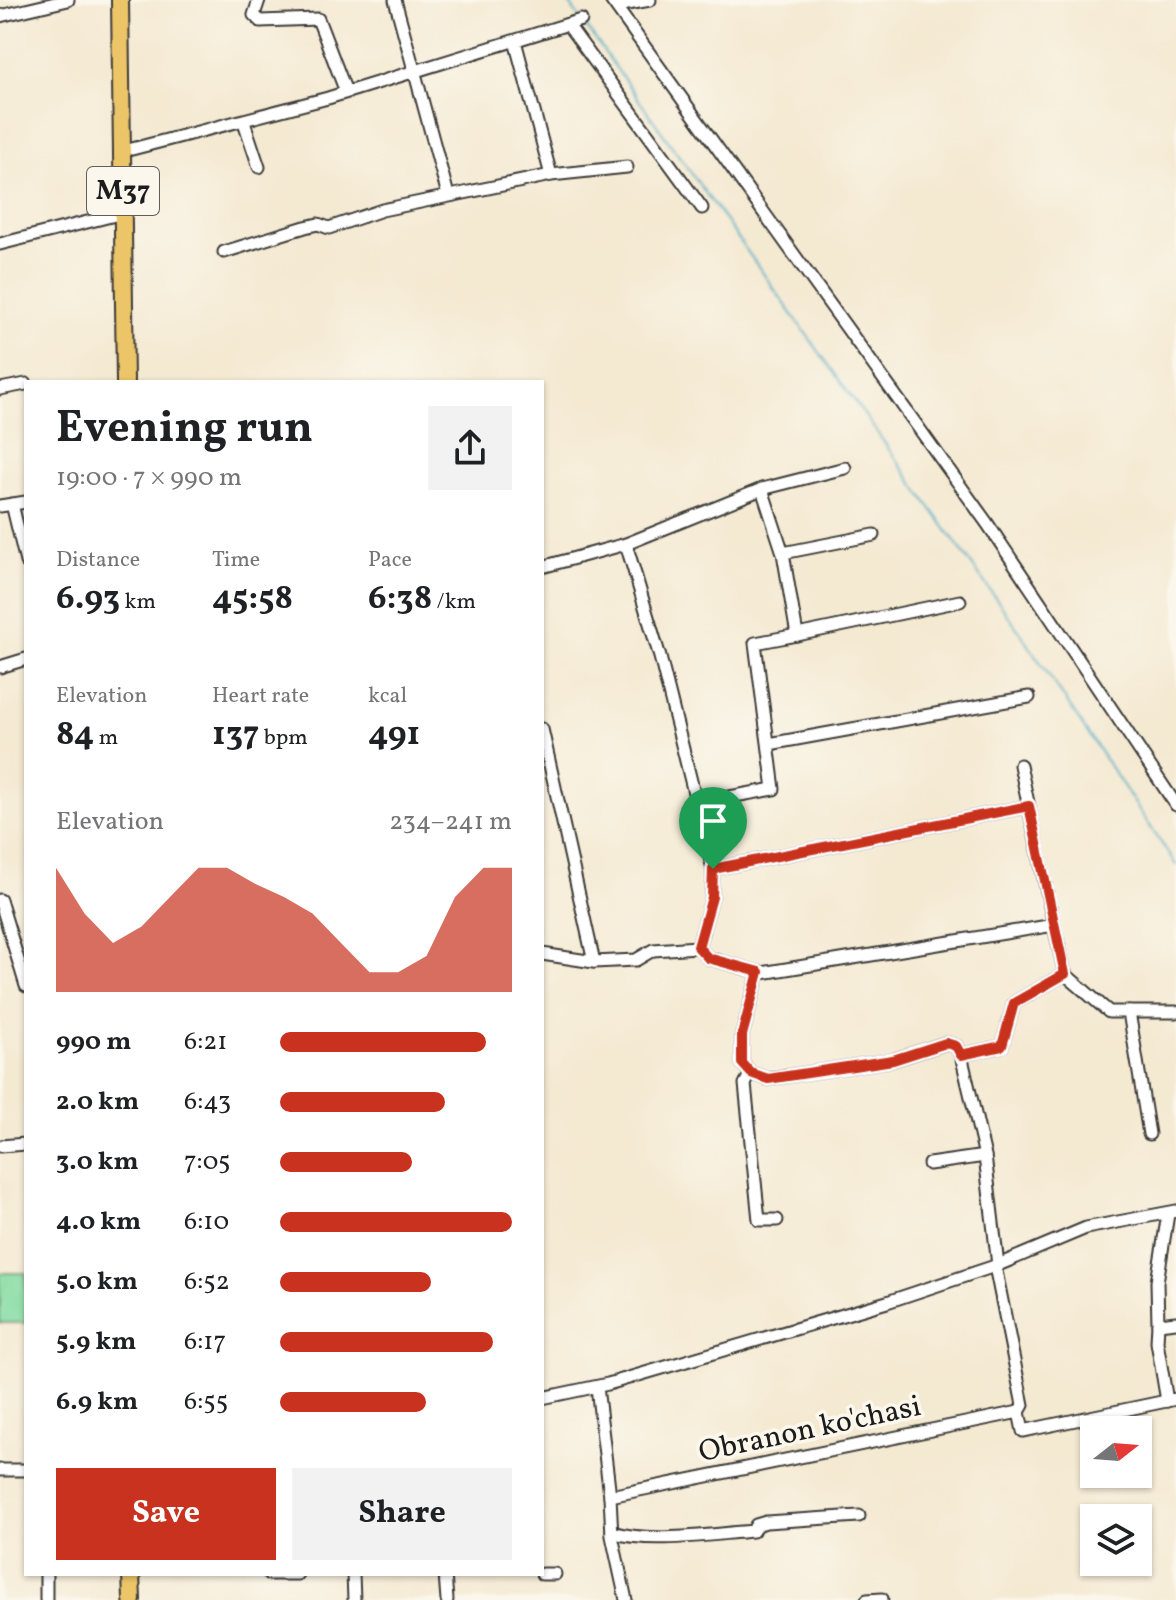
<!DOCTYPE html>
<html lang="en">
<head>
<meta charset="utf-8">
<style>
  :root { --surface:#fff; --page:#f2f2f2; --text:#202124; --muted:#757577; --accent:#c8321e }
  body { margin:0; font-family:Vollkorn,serif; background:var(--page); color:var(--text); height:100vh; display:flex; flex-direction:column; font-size:30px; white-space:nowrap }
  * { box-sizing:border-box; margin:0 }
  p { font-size:26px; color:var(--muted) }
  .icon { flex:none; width:44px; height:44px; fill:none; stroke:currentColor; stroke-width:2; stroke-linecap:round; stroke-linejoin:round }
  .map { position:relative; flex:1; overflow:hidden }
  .side { position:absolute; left:24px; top:380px; width:520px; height:1196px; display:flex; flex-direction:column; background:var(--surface); border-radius:0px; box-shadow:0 2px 6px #0004 }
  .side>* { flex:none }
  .needle { width:52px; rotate:73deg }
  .buttons { position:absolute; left:1080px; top:1416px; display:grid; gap:16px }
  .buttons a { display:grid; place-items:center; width:72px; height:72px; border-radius:0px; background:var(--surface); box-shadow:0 2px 6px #0004; font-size:40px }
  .pin { position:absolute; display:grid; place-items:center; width:68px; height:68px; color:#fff; margin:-82px -34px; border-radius:50% 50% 50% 0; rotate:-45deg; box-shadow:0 0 8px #0007 }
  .pin .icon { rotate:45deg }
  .round { display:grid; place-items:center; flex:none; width:84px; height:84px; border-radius:0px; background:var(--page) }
  .head { display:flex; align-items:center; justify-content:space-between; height:136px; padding:0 32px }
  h1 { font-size:44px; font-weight:700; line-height:60px }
  .figures { display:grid; grid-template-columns:repeat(3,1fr); gap:12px; height:136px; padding:8px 32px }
  .figures div { display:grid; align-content:center }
  .figures b { font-size:34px; font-weight:700 }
  .figures small { font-size:22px; font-weight:400 }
  .figures p { font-size:22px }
  .chart { height:224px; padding:16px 32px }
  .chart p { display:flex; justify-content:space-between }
  .chart svg { width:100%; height:144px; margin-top:8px; fill:var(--accent); opacity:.7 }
  .button { display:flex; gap:16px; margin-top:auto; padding:16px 32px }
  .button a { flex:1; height:92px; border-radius:0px; background:var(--accent); color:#fff; font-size:32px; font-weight:700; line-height:92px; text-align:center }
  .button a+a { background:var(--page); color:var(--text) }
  ul { padding:0 32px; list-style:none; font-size:26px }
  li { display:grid; grid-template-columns:128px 96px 1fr; align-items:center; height:60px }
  li i { height:20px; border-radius:10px; background:var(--accent) }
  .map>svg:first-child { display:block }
  .grass { fill:#82dba1; stroke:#4f7c5e; stroke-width:2 }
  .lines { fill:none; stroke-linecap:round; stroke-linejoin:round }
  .stream { stroke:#43a7c3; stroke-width:2 }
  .minor-casing { stroke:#3c3b37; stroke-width:15 }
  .highway-casing { stroke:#3c3b37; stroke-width:20 }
  .minor { stroke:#fff; stroke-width:11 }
  .highway { stroke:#edc569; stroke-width:16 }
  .route-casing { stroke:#fff; stroke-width:16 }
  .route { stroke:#c8321e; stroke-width:10 }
  .labels { text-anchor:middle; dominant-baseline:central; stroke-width:7; stroke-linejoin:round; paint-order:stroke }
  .shield { fill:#fbf7ec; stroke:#5f5e5a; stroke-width:2 }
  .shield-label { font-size:28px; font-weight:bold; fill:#1c1c1c }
  .street-label { font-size:30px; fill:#1c1c1c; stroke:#fbf7ec }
</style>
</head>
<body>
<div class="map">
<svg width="1176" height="1600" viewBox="0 0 1176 1600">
  <rect width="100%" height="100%" fill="#fbf7ec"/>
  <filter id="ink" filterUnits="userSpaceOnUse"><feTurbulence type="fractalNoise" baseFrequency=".0125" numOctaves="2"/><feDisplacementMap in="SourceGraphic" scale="16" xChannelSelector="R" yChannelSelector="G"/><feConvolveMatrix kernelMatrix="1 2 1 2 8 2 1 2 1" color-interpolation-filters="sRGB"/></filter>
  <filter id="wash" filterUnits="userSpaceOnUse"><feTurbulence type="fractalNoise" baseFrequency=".006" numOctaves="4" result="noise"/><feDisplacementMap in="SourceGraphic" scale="32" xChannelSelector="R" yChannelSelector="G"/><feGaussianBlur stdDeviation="1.8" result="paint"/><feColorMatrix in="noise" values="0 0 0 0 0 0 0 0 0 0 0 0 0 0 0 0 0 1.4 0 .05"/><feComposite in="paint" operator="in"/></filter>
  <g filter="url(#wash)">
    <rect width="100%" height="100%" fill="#f4e9d1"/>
    <rect class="grass" x="0" y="1273" width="26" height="50"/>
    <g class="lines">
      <g class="stream">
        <polyline points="567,0 579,17"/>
        <polyline points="583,22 1022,635 1176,865"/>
      </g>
    </g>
  </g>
  <g filter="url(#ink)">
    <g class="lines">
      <defs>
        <g id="minor">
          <polyline points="259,0 254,15 260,21 318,19 346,92"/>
          <polyline points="395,0 448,195"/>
          <polyline points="611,0 987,523 1176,805"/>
          <polyline points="616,6 650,0"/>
          <polyline points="0,16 68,0"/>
          <polyline points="568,25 702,208"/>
          <polyline points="244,122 259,167"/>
          <polyline points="132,149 328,98 581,20"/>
          <polyline points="551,175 627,167"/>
          <polyline points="0,244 123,213"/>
          <polyline points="224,252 305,227 318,224 329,228 382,210 551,175 515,41"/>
          <polyline points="0,389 26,384"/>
          <polyline points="12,504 26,562"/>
          <polyline points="0,506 26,502"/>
          <polyline points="626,544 762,489 845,468"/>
          <polyline points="783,553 874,535"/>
          <polyline points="542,567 626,544 660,657 713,869 712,897 698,947"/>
          <polyline points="797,635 960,601"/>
          <polyline points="0,667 26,659"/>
          <polyline points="542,729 594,962 636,960 653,950 698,947"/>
          <polyline points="769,744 1029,697"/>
          <polyline points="1020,765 1054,925"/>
          <polyline points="696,803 774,789 755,643 797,635 783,553 762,489"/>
          <polyline points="713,869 1029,806"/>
          <polyline points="0,900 26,986"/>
          <polyline points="698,947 708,958 762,973 1054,925 1065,974 1014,1003 1002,1046 961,1055 985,1156 998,1265"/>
          <polyline points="542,954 594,962"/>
          <polyline points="759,972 742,1035 742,1063 751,1073 768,1079 893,1060 946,1043 956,1046 961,1055"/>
          <polyline points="1065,974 1109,1012 1129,1012 1149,1134"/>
          <polyline points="1129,1012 1176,1012"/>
          <polyline points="751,1073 745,1084 759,1220 777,1220"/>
          <polyline points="0,1146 26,1144"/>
          <polyline points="929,1164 985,1156"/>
          <polyline points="1168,1214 1157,1282 1158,1324 1176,1322"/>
          <polyline points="995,1266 1023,1405 1019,1412"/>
          <polyline points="1158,1324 1157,1342 1167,1401"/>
          <polyline points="597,1387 610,1496 1019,1412 1023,1431 1176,1399"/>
          <polyline points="542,1398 608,1384 887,1302 998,1265 1086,1228 1176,1211"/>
          <polyline points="0,1470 26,1470"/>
          <polyline points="610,1496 612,1536 626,1600"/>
          <path d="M612,1532C649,1544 712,1534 753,1531L756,1525L766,1522L859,1516"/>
          <polyline points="269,1574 297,1574"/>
          <polyline points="353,1574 354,1600"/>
          <polyline points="445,1574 447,1600"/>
          <polyline points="542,1574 555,1574"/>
          <polyline points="46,1600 46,1574"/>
          <polyline points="867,1600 882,1599"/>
        </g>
        <g id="highway">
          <polyline points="120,0 125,382"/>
          <polyline points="131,1574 132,1600"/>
        </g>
      </defs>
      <use href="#minor" class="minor-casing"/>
      <use href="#highway" class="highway-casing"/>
      <use href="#minor" class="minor"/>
      <use href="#highway" class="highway"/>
    </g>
  </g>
  <g class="lines" filter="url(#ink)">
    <defs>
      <polygon id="route" points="1029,806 1065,974 1014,1003 1002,1046 961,1055 956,1046 946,1043 893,1060 768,1079 751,1073 742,1063 742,1035 759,972 708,958 698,947 712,897 713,869"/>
    </defs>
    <use href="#route" class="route-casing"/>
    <use href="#route" class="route"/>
  </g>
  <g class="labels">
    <rect class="shield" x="87" y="167" width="72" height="48" rx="6"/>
    <g class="shield-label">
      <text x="123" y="191">M37</text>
    </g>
    <g class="street-label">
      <text transform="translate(810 1430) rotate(-12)">Obranon ko'chasi</text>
    </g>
  </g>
</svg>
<div class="buttons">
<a><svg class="needle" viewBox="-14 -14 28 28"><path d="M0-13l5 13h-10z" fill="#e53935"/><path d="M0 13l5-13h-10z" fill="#757577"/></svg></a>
<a><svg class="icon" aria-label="layers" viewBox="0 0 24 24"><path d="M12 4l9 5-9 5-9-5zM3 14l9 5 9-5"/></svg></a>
</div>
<div class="pin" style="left:713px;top:869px;background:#1e9e55"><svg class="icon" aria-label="arrive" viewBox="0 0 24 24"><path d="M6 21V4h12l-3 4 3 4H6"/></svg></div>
<section class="side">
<div class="head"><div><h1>Evening run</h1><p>19:00 · 7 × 990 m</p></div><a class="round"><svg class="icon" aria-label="share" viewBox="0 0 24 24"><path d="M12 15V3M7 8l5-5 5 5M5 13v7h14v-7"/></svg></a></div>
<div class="figures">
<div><p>Distance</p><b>6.93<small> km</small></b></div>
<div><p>Time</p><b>45:58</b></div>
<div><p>Pace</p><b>6:38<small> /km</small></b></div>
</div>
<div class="figures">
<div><p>Elevation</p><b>84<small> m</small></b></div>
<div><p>Heart rate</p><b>137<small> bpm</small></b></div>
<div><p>kcal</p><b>491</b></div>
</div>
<div class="chart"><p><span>Elevation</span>234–241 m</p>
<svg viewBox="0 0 160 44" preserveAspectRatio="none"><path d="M0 44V6L10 20L20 29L30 24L40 15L50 6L60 6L70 11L80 15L90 20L100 29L110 38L120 38L130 33L140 15L150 6L160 6V44z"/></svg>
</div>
<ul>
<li><b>990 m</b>6:21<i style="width:89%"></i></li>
<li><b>2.0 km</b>6:43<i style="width:71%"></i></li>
<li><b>3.0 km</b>7:05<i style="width:57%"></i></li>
<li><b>4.0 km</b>6:10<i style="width:100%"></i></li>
<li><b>5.0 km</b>6:52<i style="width:65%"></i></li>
<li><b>5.9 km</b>6:17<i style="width:92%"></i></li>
<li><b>6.9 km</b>6:55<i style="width:63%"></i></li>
</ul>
<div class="button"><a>Save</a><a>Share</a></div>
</section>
</div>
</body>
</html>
